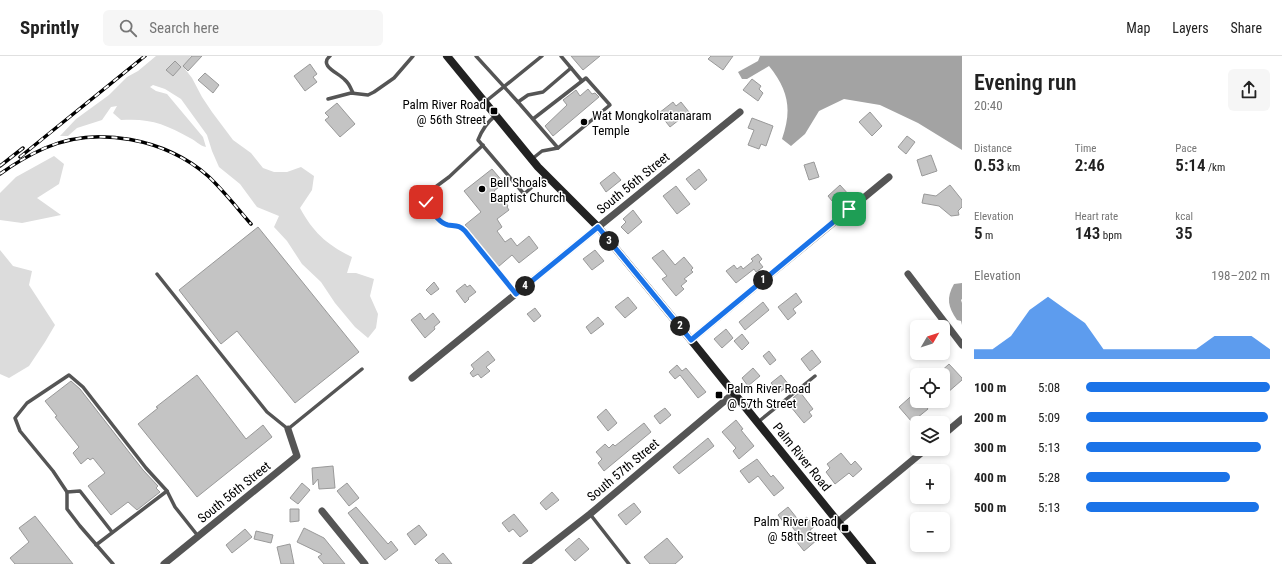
<!DOCTYPE html>
<html lang="en">
<head>
<meta charset="utf-8">
<style>
  :root { --surface:#fff; --page:#f6f6f6; --text:#222; --muted:#767676; --line:#e0e0e0; --accent:#1a73e8 }
  body { margin:0; font-family:"Roboto Condensed",sans-serif; background:var(--page); color:var(--text); height:100vh; display:flex; flex-direction:column; font-size:15px; white-space:nowrap }
  * { box-sizing:border-box; margin:0 }
  p { font-size:13px; color:var(--muted) }
  .icon { flex:none; width:22px; height:22px; fill:none; stroke:currentColor; stroke-width:2; stroke-linecap:round; stroke-linejoin:round }
  .map { position:relative; flex:1; overflow:hidden }
  .side { display:flex; flex-direction:column; background:var(--surface); width:320px }
  .side>* { flex:none }
  .needle { width:26px; rotate:51deg }
  .tools { position:absolute; left:910px; top:264px; display:grid; gap:8px }
  .tools a { display:grid; place-items:center; width:40px; height:40px; border-radius:6px; background:var(--surface); box-shadow:0 2px 6px #0003; font-size:20px }
  .pin { position:absolute; display:grid; place-items:center; width:34px; height:34px; color:#fff; margin:-17px; border-radius:8px; box-shadow:0 2px 6px #0006 }
  .km { position:absolute; width:20px; height:20px; margin:-10px; border-radius:50%; background:#222; color:#fff; font-size:11px; line-height:20px; text-align:center }
  .round { display:grid; place-items:center; flex:none; width:42px; height:42px; border-radius:6px; background:var(--page) }
  .head { display:flex; align-items:center; justify-content:space-between; height:68px; padding:0 12px }
  h1 { font-size:22px; font-weight:600; line-height:30px }
  .stats { display:grid; grid-template-columns:repeat(3,1fr); gap:6px; height:68px; padding:4px 12px }
  .stats div { display:grid; align-content:center }
  .stats b { font-size:17px; font-weight:600 }
  .stats small { font-size:11px; font-weight:400 }
  .stats p { font-size:11px }
  .chart { height:112px; padding:8px 12px }
  .chart p { display:flex; justify-content:space-between }
  .chart svg { width:100%; height:72px; margin-top:4px; fill:var(--accent); opacity:.7 }
  ul { padding:0 12px; list-style:none; font-size:13px }
  li { display:grid; grid-template-columns:64px 48px 1fr; align-items:center; height:30px }
  li i { height:10px; border-radius:5px; background:var(--accent) }
  header { display:flex; align-items:center; gap:24px; box-sizing:border-box; height:56px; padding:0 20px; background:var(--surface); border-bottom:1px solid var(--line) }
  header strong { font-size:19px }
  nav { display:flex; gap:22px; margin-inline-start:auto; font-size:14px }
  .search { width:280px; height:36px; background:var(--page); display:flex; align-items:center; gap:10px; box-sizing:border-box; padding:0 14px; border-radius:6px; color:var(--muted); font-size:15px }
  main { display:flex; flex:1; min-height:0 }
  .map>svg:first-child { display:block }
  .green { fill:#dcdcdc }
  .water { fill:#a3a3a3 }
  .building { fill:#c4c4c4; stroke:#999 }
  .lines { fill:none; stroke-linecap:round; stroke-linejoin:round }
  .lane { stroke:#555; stroke-width:3.5 }
  .street { stroke:#555; stroke-width:7 }
  .secondary { stroke:#222; stroke-width:8 }
  .rail-casing { stroke:#000; stroke-width:3.5 }
  .rail { stroke:#fff; stroke-width:2; stroke-dasharray:6; stroke-linecap:butt }
  .route-casing { stroke:#fff; stroke-width:8 }
  .route { stroke:#1a73e8; stroke-width:5 }
  .poi-dot { fill:#000; stroke:#fff; stroke-width:1.5 }
  .labels { text-anchor:middle; dominant-baseline:central; stroke-width:3; stroke-linejoin:round; paint-order:stroke }
  .poi-label { font-size:13px; fill:#000; stroke:#fff; text-anchor:start }
  .street-label { font-size:13px; fill:#000; stroke:#fff }
</style>
</head>
<body>
<header>
<strong>Sprintly</strong>
<div class="search"><svg class="icon" aria-label="search" viewBox="0 0 24 24"><circle cx="10" cy="10" r="6"/><path d="M15 15l6 6"/></svg>Search here</div>
<nav><a>Map</a><a>Layers</a><a>Share</a></nav>
</header>
<main>
<div class="map">
<svg width="962" height="508" viewBox="0 0 962 508">
  <rect width="100%" height="100%" fill="#fff"/>
  <g class="green">
    <path d="M156,0H192L190,1L185,13L192,22L202,41L212,56L233,84L251,97L263,112L274,116H287L301,111L314,120L312,134L300,152C313,176 327,189 352,201L347,217H356L374,223L370,240L378,258L376,272L368,282L355,271L335,247L321,226L302,208L287,185L274,171L279,160L257,151L240,128L219,111L212,95L207,79L181,43L165,33L153,29L150,31L156,35L167,38L203,81L206,91C198,89 197,85 190,82C165,68 150,62 121,64L113,57L117,50L111,51L102,64L77,72L68,80H60L76,63L109,39L127,21L138,15Z"/>
    <polygon points="54,100 64,108 59,128 37,142 61,159 22,167 0,164 0,137 16,121"/>
    <polygon points="0,194 13,210 32,215 29,229 55,269 45,286 29,310 9,322 0,318"/>
  </g>
  <g class="water">
    <path d="M760,0H962V94L918,67L880,49L844,43L819,55L805,78L791,90L782,83C792,54 789,35 769,10L747,23H742L738,16L758,5Z"/>
    <path d="M962,227V243L961,244L962,247V269L961,265L957,264C948,251 946,242 954,228Z"/>
  </g>
  <g class="building">
    <polygon points="192,0 202,0 188,15 183,10"/>
    <polygon points="571,0 600,0 583,14"/>
    <polygon points="711,0 733,0 723,14 708,3"/>
    <polygon points="175,5 181,11 173,20 166,14"/>
    <polygon points="310,8 317,18 313,21 317,26 305,35 294,20"/>
    <polygon points="205,17 219,29 213,37 198,24"/>
    <polygon points="752,23 761,30 759,33 763,37 758,45 743,34"/>
    <polygon points="588,33 592,38 595,37 599,41 553,80 545,70 567,49 563,44 576,34 580,40"/>
    <polygon points="673,46 676,50 681,46 689,56 670,71 659,57"/>
    <polygon points="337,47 355,68 340,81 325,64 329,61 325,57"/>
    <polygon points="870,56 882,70 872,80 859,66"/>
    <polygon points="752,62 773,70 766,90 761,88 759,93 748,89 754,74 748,72"/>
    <polygon points="907,80 915,86 906,98 898,91"/>
    <polygon points="931,99 937,115 922,120 917,104"/>
    <polygon points="814,106 819,121 809,124 804,109"/>
    <polygon points="492,113 504,127 494,135 501,145 503,143 508,150 507,151 509,154 497,163 502,171 497,175 505,186 511,182 517,190 529,180 538,192 519,207 512,199 498,211 465,169 481,156 464,135"/>
    <polygon points="699,113 707,124 695,134 686,123"/>
    <polygon points="614,116 621,124 606,136 600,127"/>
    <polygon points="840,129 850,140 837,151 828,140"/>
    <polygon points="950,129 962,144 962,151 958,155 959,159 951,160 939,150 922,147 924,138 936,140"/>
    <polygon points="676,130 690,148 677,158 663,140"/>
    <polygon points="633,154 642,166 628,178 621,171 626,166 623,163"/>
    <polygon points="258,171 359,296 295,347 237,275 221,288 179,234"/>
    <polygon points="595,194 604,205 592,214 583,203"/>
    <polygon points="663,194 675,209 684,201 693,212 691,214 693,216 684,223 687,225 681,230 684,233 676,240 662,223 667,220 652,202"/>
    <polygon points="758,198 762,203 759,206 763,211 756,216 754,213 736,227 726,215 734,209 737,213 741,210 743,213 753,205 751,203"/>
    <polygon points="434,226 439,233 431,239 426,234"/>
    <polygon points="465,228 467,231 470,229 476,236 468,242 469,243 465,247 456,235"/>
    <polygon points="796,237 802,246 793,253 796,257 788,264 778,251"/>
    <polygon points="628,241 637,252 625,262 615,251"/>
    <polygon points="763,246 769,254 745,274 739,266"/>
    <polygon points="535,252 541,260 534,266 527,258"/>
    <polygon points="420,257 425,264 433,257 440,266 434,271 435,273 425,282 411,264"/>
    <polygon points="598,261 604,268 591,278 586,271"/>
    <polygon points="726,273 733,282 722,292 714,283"/>
    <polygon points="742,278 749,287 742,294 734,285"/>
    <polygon points="812,294 821,306 810,315 801,303"/>
    <polygon points="488,295 495,304 486,311 490,315 481,322 478,318 473,321 470,317 474,313 471,309"/>
    <polygon points="769,295 776,304 770,309 763,300"/>
    <polygon points="949,308 962,322 962,324 947,337 943,332 943,319 937,319"/>
    <polygon points="677,309 682,315 686,312 706,336 698,342 680,319 675,323 669,316"/>
    <polygon points="753,312 760,320 748,330 742,322"/>
    <polygon points="197,319 246,383 263,369 272,381 197,441 138,368 158,352 156,351"/>
    <polygon points="781,319 789,329 779,337 771,327"/>
    <polygon points="71,325 80,333 143,414 158,430 156,432 160,436 137,454 128,446 111,459 88,430 105,417 93,402 90,404 88,402 81,408 73,397 79,391 55,361 57,360 45,345"/>
    <polygon points="917,335 917,345 922,345 928,353 912,366 899,351"/>
    <polygon points="800,336 813,353 809,356 812,360 804,367 791,351 796,346 793,342"/>
    <polygon points="665,352 671,359 660,368 654,360"/>
    <polygon points="606,353 617,367 608,375 597,361"/>
    <polygon points="736,364 743,373 741,374 754,390 739,403 733,395 736,392 722,376"/>
    <polygon points="644,367 651,376 604,415 598,407 602,403 596,396 605,388 609,392 613,388 615,390"/>
    <polygon points="708,382 714,390 679,418 673,411"/>
    <polygon points="841,397 851,409 855,405 862,413 853,421 849,417 835,428 826,416 830,412 827,408"/>
    <polygon points="757,403 771,421 773,419 784,432 774,440 758,420 749,427 740,415"/>
    <polygon points="333,410 335,432 319,433 318,423 313,429 312,412"/>
    <polygon points="302,427 310,434 298,448 290,442"/>
    <polygon points="347,427 359,442 349,450 337,435"/>
    <polygon points="552,436 559,444 546,454 540,447"/>
    <polygon points="634,447 641,456 626,469 618,459"/>
    <polygon points="356,451 388,488 391,485 398,494 385,504 348,457"/>
    <polygon points="788,451 800,466 807,461 814,471 810,474 817,484 804,495 792,480 797,477 788,466 785,468 778,459"/>
    <polygon points="290,453 299,453 299,465 290,466"/>
    <polygon points="514,458 528,475 520,481 513,473 509,476 502,467"/>
    <polygon points="35,460 73,508 15,508 10,502 29,486 19,472"/>
    <polygon points="419,469 427,479 415,489 407,478"/>
    <polygon points="304,472 324,482 345,508 324,508 318,501 322,498 297,486"/>
    <polygon points="245,473 252,481 232,497 226,489"/>
    <polygon points="256,475 273,479 271,487 254,483"/>
    <polygon points="579,482 589,493 575,505 565,494"/>
    <polygon points="667,482 683,501 675,508 650,508 644,501"/>
    <polygon points="290,488 294,508 281,508 277,491"/>
    <polygon points="443,497 452,508 439,508 435,504"/>
  </g>
  <g class="lines">
    <g class="lane">
      <path d="M330,0C318,10 339,17 345,24C349,27 351,33 353,37"/>
      <polyline points="476,0 518,46 558,92"/>
      <polyline points="561,0 582,25"/>
      <polyline points="328,43 351,37 368,39 374,36 394,22 413,0"/>
      <polyline points="485,46 542,0"/>
      <polyline points="518,46 528,39 543,36 571,12"/>
      <path d="M495,60C486,67 482,74 478,84L524,138L546,119"/>
      <path d="M483,89L449,121L430,135L427,138L426,146C430,154 438,166 448,169C455,170 460,169 465,175L516,238"/>
      <polyline points="532,103 542,95 558,92 610,49 586,22 533,63"/>
      <polyline points="157,218 267,356 288,373 362,313"/>
      <polyline points="758,366 815,320"/>
      <polyline points="67,436 80,435 112,476"/>
      <polyline points="590,458 629,508"/>
      <polyline points="96,489 167,435"/>
      <polyline points="113,508 80,470 67,453 67,436 53,415 20,375 15,362 27,347 69,319 83,331 146,412 167,435 175,451 198,480"/>
    </g>
    <g class="street">
      <polyline points="908,218 962,289"/>
      <polyline points="691,284 889,121"/>
      <polyline points="412,322 740,56"/>
      <polyline points="943,379 962,363"/>
      <polyline points="322,455 365,508"/>
      <polyline points="838,466 926,393"/>
      <polyline points="164,508 297,400 288,373"/>
      <polyline points="526,508 590,458 734,337"/>
    </g>
    <polyline class="secondary" points="447,0 538,111 598,171 691,284 872,508"/>
    <defs>
      <g id="rail">
        <polyline points="20,101 145,0"/>
        <polyline points="0,110 23,92"/>
        <path d="M0,118C14,108 29,99 45,92C97,69 166,83 208,120C224,135 237,152 251,168"/>
      </g>
    </defs>
    <use href="#rail" class="rail-casing"/>
    <use href="#rail" class="rail"/>
  </g>
  <g class="lines">
    <defs>
      <path id="route" d="M426,146C430,153 438,167 448,169C455,170 460,169 465,175L516,238L598,171L691,284L849,153"/>
    </defs>
    <use href="#route" class="route-casing"/>
    <use href="#route" class="route"/>
  </g>
  <g class="poi-dot">
    <rect x="490" y="51" width="8" height="8" rx="2"/>
    <circle cx="584" cy="66" r="4"/>
    <circle cx="482" cy="133" r="4"/>
    <rect x="715" y="335" width="8" height="8" rx="2"/>
    <rect x="841" y="468" width="8" height="8" rx="2"/>
  </g>
  <g class="labels">
    <g class="poi-label">
      <text x="486" y="48" text-anchor="end">Palm River Road<tspan x="486" dy="15">@ 56th Street</tspan></text>
      <text x="592" y="59">Wat Mongkolratanaram<tspan x="592" dy="15">Temple</tspan></text>
      <text x="490" y="126">Bell Shoals<tspan x="490" dy="15">Baptist Church</tspan></text>
      <text x="727" y="332">Palm River Road<tspan x="727" dy="15">@ 57th Street</tspan></text>
      <text x="837" y="465" text-anchor="end">Palm River Road<tspan x="837" dy="15">@ 58th Street</tspan></text>
    </g>
    <g class="street-label">
      <text transform="translate(633 127) rotate(-39)">South 56th Street</text>
      <text transform="translate(802 401) rotate(51)">Palm River Road</text>
      <text transform="translate(623 414) rotate(-40)">South 57th Street</text>
      <text transform="translate(234 436) rotate(-39)">South 56th Street</text>
    </g>
  </g>
</svg>
<div class="tools">
<a><svg class="needle" viewBox="-14 -14 28 28"><path d="M0-13l5 13h-10z" fill="#e53935"/><path d="M0 13l5-13h-10z" fill="#767676"/></svg></a>
<a><svg class="icon" aria-label="locate" viewBox="0 0 24 24"><circle cx="12" cy="12" r="6"/><path d="M12 2v4M12 18v4M2 12h4M18 12h4"/></svg></a>
<a><svg class="icon" aria-label="layers" viewBox="0 0 24 24"><path d="M12 4l9 5-9 5-9-5zM3 14l9 5 9-5"/></svg></a>
<a>+</a>
<a>−</a>
</div>
<div class="pin" style="left:849px;top:153px;background:#1e9e55"><svg class="icon" aria-label="arrive" viewBox="0 0 24 24"><path d="M6 21V4h12l-3 4 3 4H6"/></svg></div>
<div class="pin" style="left:426px;top:146px;background:#d93025"><svg class="icon" aria-label="check" viewBox="0 0 24 24"><path d="M5 12l5 5 9-10"/></svg></div>
<b class="km" style="left:763px;top:224px">1</b>
<b class="km" style="left:680px;top:270px">2</b>
<b class="km" style="left:609px;top:185px">3</b>
<b class="km" style="left:525px;top:230px">4</b>
</div>
<section class="side">
<div class="head"><div><h1>Evening run</h1><p>20:40</p></div><a class="round"><svg class="icon" aria-label="share" viewBox="0 0 24 24"><path d="M12 15V3M7 8l5-5 5 5M5 13v7h14v-7"/></svg></a></div>
<div class="stats">
<div><p>Distance</p><b>0.53<small> km</small></b></div>
<div><p>Time</p><b>2:46</b></div>
<div><p>Pace</p><b>5:14<small> /km</small></b></div>
</div>
<div class="stats">
<div><p>Elevation</p><b>5<small> m</small></b></div>
<div><p>Heart rate</p><b>143<small> bpm</small></b></div>
<div><p>kcal</p><b>35</b></div>
</div>
<div class="chart"><p><span>Elevation</span>198–202 m</p>
<svg viewBox="0 0 160 44" preserveAspectRatio="none"><path d="M0 44V38L10 38L20 30L30 14L40 6L50 14L60 22L70 38L80 38L90 38L100 38L110 38L120 38L130 30L140 30L150 30L160 38V44z"/></svg>
</div>
<ul>
<li><b>100 m</b>5:08<i style="width:100%"></i></li>
<li><b>200 m</b>5:09<i style="width:99%"></i></li>
<li><b>300 m</b>5:13<i style="width:95%"></i></li>
<li><b>400 m</b>5:28<i style="width:78%"></i></li>
<li><b>500 m</b>5:13<i style="width:94%"></i></li>
</ul>
</section>
</main>
</body>
</html>
